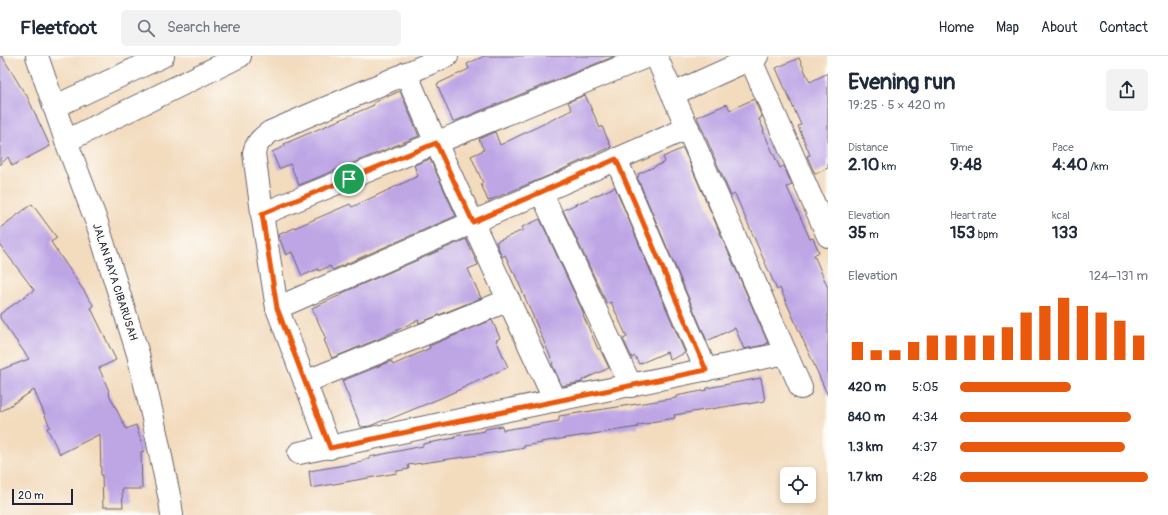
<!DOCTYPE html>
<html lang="en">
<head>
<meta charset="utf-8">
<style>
  :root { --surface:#fff; --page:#f2f2f3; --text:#1f2937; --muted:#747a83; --line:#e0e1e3; --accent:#ea580c }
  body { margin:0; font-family:Pangolin,sans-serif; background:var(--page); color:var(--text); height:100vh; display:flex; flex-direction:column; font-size:15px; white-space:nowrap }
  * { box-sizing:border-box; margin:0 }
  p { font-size:13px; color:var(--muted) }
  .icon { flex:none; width:22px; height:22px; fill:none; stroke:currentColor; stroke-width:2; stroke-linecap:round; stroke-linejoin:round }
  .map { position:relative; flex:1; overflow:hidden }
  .panel { display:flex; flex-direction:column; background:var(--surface); width:340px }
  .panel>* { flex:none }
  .tools { position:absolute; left:780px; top:411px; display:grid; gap:8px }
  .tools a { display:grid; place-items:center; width:36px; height:36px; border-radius:6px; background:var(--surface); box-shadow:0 2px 6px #0003; font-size:20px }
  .scale { position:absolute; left:12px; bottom:10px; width:61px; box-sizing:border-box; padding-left:4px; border:2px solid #22223b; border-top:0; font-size:11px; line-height:14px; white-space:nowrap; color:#22223b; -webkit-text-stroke:3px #fdfcf7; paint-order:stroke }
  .pin { position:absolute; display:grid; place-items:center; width:34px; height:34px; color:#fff; margin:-17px; border:2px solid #fff; border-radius:50%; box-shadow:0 1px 4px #0007 }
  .round { display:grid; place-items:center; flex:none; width:42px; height:42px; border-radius:6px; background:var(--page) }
  .head { display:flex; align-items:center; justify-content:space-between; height:68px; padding:0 20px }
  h1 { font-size:22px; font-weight:700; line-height:30px }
  .metrics { display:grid; grid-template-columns:repeat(3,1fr); gap:6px; height:68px; padding:4px 20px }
  .metrics div { display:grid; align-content:center }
  .metrics b { font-size:17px; font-weight:700 }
  .metrics small { font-size:11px; font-weight:400 }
  .metrics p { font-size:11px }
  .chart { height:112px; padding:8px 20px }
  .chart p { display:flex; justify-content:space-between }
  .chart svg { width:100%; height:72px; margin-top:4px; stroke:var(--accent); stroke-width:6 }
  ul { padding:0 20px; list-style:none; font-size:13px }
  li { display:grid; grid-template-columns:64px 48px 1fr; align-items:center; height:30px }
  li i { height:10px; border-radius:5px; background:var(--accent) }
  header { display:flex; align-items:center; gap:24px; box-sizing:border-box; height:56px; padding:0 20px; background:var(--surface); border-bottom:1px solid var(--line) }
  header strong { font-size:19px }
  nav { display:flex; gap:22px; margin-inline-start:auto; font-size:14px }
  .search { width:280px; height:36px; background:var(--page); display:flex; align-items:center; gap:10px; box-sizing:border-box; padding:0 14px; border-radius:6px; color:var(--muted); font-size:15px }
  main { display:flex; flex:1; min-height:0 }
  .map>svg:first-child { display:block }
  .building { fill:#bea6e5 }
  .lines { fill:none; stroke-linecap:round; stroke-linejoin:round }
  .minor-casing { stroke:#6b6369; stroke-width:24 }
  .major-casing { stroke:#6b6369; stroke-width:24 }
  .minor { stroke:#fff; stroke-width:22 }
  .major { stroke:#fff; stroke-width:22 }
  .route-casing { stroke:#fff; stroke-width:8 }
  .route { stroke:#ea580c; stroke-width:5 }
  .labels { text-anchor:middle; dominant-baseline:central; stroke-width:4; stroke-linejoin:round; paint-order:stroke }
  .street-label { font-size:11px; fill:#22223b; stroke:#fdfcf7 }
</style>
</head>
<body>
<header>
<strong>Fleetfoot</strong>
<div class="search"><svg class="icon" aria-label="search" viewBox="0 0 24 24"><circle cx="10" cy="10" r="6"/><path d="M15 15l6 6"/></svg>Search here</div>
<nav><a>Home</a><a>Map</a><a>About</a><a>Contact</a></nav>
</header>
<main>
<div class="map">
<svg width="828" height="459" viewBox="0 0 828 459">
  <rect width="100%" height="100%" fill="#fdfcf7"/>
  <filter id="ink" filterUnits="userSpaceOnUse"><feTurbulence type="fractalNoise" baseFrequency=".025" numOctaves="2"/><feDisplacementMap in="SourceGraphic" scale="8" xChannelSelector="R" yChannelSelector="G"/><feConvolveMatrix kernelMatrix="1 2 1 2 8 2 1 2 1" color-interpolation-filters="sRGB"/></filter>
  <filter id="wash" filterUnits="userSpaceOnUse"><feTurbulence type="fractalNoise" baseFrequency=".012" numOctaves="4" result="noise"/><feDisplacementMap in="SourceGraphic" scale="16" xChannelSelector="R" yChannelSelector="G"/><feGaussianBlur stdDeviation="0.9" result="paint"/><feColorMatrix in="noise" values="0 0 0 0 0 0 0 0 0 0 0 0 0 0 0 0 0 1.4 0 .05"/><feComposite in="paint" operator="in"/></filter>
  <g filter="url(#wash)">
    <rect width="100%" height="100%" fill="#f3dbbe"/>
    <g id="blocks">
      <g class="building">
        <polygon points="0,0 2,0 25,38 26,38 50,90 12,110 8,101 0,109"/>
        <polygon points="484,0 615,0 453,66 437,28 469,13 467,8"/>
        <polygon points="799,2 810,26 828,17 828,112 815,118 807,100 810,99 798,70 801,69 776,12"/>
        <polygon points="400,35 419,80 299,129 290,108 279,113 272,96 285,90 284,88 374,49 373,47"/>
        <polygon points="585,39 600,72 602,70 611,91 550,119 488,145 481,128 483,127 471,100 484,94 479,83 495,76 500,89 572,54 568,46"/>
        <polygon points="754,43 762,61 759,63 764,74 763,75 780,112 784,110 792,129 787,131 810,183 813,182 819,196 814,199 828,232 828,340 780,232 777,234 735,138 731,140 697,61 727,48 730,54"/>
        <polygon points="683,92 768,287 764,289 744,293 735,272 707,285 637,121 639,120 638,118 665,106 663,101"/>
        <polygon points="430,103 456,160 332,214 330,210 319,215 318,213 302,220 292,196 286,199 278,179 350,148 352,151 418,120 414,109"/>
        <polygon points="615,131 685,297 670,304 667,296 639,308 635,300 632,302 623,283 627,281 611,246 607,248 563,154"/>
        <polygon points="32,148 57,182 51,186 94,250 91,252 116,304 99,312 109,335 108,336 126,373 136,369 144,395 141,396 142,433 122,433 123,451 103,451 102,419 101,420 100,378 60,398 47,372 50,371 34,334 0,356 0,314 29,303 0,262 0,258 34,234 0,189 0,172"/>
        <polygon points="540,163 584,258 583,259 598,293 600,293 609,312 582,324 582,326 562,330 552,308 553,307 514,216 513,216 505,199 502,201 496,186 523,174 522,171"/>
        <polygon points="466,183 478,209 468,213 481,242 419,267 418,264 381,282 332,302 324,284 326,283 312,252 343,238 342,237"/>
        <polygon points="492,264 500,282 496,284 508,311 441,342 385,365 384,364 370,370 361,371 342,325 391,305 393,309 426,294 430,292 429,290"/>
        <polygon points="761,322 765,345 748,348 748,347 674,359 675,362 651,366 651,367 638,369 638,371 541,386 542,387 524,390 524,392 506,395 408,409 409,413 397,415 397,417 311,432 309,415 363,406 362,404 369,403 369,401 423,390 423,388 455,382 455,380 485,375 485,373 502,370 503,374 559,365 559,360 676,342 676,340 707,334 707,332"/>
      </g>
    </g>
  </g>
  <g filter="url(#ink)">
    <use href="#blocks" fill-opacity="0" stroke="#6b6369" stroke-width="1"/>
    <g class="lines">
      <defs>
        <g id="minor">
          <polyline points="656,0 801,332"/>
          <polyline points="749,0 828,180"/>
          <polyline points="406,17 436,87 555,345"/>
          <polyline points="673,38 757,0"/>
          <polyline points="54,51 163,0"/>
          <polyline points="66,85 240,0"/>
          <polyline points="616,103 706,314"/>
          <polyline points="541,136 631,330"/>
          <polyline points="262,158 648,0"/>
          <polyline points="277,252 688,72"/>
          <polyline points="305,326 509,244"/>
          <path d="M330,392L277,252L263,164L254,97C256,87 262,82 270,76L447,0"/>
          <polyline points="299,397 786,297"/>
        </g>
        <polyline id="major" points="37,0 66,85 97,167 138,298 152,358 170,444 172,459"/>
      </defs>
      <use href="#minor" class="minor-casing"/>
      <use href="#major" class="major-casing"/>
      <use href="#minor" class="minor"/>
      <use href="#major" class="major"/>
    </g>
  </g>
  <g class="lines" filter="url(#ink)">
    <defs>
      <polygon id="route" points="436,87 473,166 616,103 706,314 330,392 277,252 262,158"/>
    </defs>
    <use href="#route" class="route-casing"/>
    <use href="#route" class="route"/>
  </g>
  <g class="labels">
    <g class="street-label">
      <text transform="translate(115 226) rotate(72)">JALAN RAYA CIBARUSAH</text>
    </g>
  </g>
</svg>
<div class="tools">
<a><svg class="icon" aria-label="locate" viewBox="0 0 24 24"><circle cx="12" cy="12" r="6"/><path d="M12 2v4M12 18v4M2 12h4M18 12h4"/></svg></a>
</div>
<div class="scale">20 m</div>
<div class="pin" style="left:349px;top:123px;background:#1e9e55"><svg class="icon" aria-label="arrive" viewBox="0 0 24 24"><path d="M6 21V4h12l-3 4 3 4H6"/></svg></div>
</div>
<section class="panel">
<div class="head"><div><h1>Evening run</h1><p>19:25 · 5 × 420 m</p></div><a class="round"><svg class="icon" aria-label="share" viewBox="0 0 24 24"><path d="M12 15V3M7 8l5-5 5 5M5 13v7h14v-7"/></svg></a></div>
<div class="metrics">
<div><p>Distance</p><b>2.10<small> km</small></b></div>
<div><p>Time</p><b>9:48</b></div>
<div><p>Pace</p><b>4:40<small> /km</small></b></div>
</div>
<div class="metrics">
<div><p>Elevation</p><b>35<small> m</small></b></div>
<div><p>Heart rate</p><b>153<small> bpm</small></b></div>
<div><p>kcal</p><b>133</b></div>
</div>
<div class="chart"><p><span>Elevation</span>124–131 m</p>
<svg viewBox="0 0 160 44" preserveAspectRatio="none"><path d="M5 44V33M15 44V38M25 44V38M35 44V33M45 44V29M55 44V29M65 44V29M75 44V29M85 44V24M95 44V15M105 44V11M115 44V6M125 44V11M135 44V15M145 44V20M155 44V29"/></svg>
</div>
<ul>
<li><b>420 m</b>5:05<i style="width:59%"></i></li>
<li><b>840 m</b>4:34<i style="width:91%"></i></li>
<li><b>1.3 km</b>4:37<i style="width:88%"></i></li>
<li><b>1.7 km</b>4:28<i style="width:100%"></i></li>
</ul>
</section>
</main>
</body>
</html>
